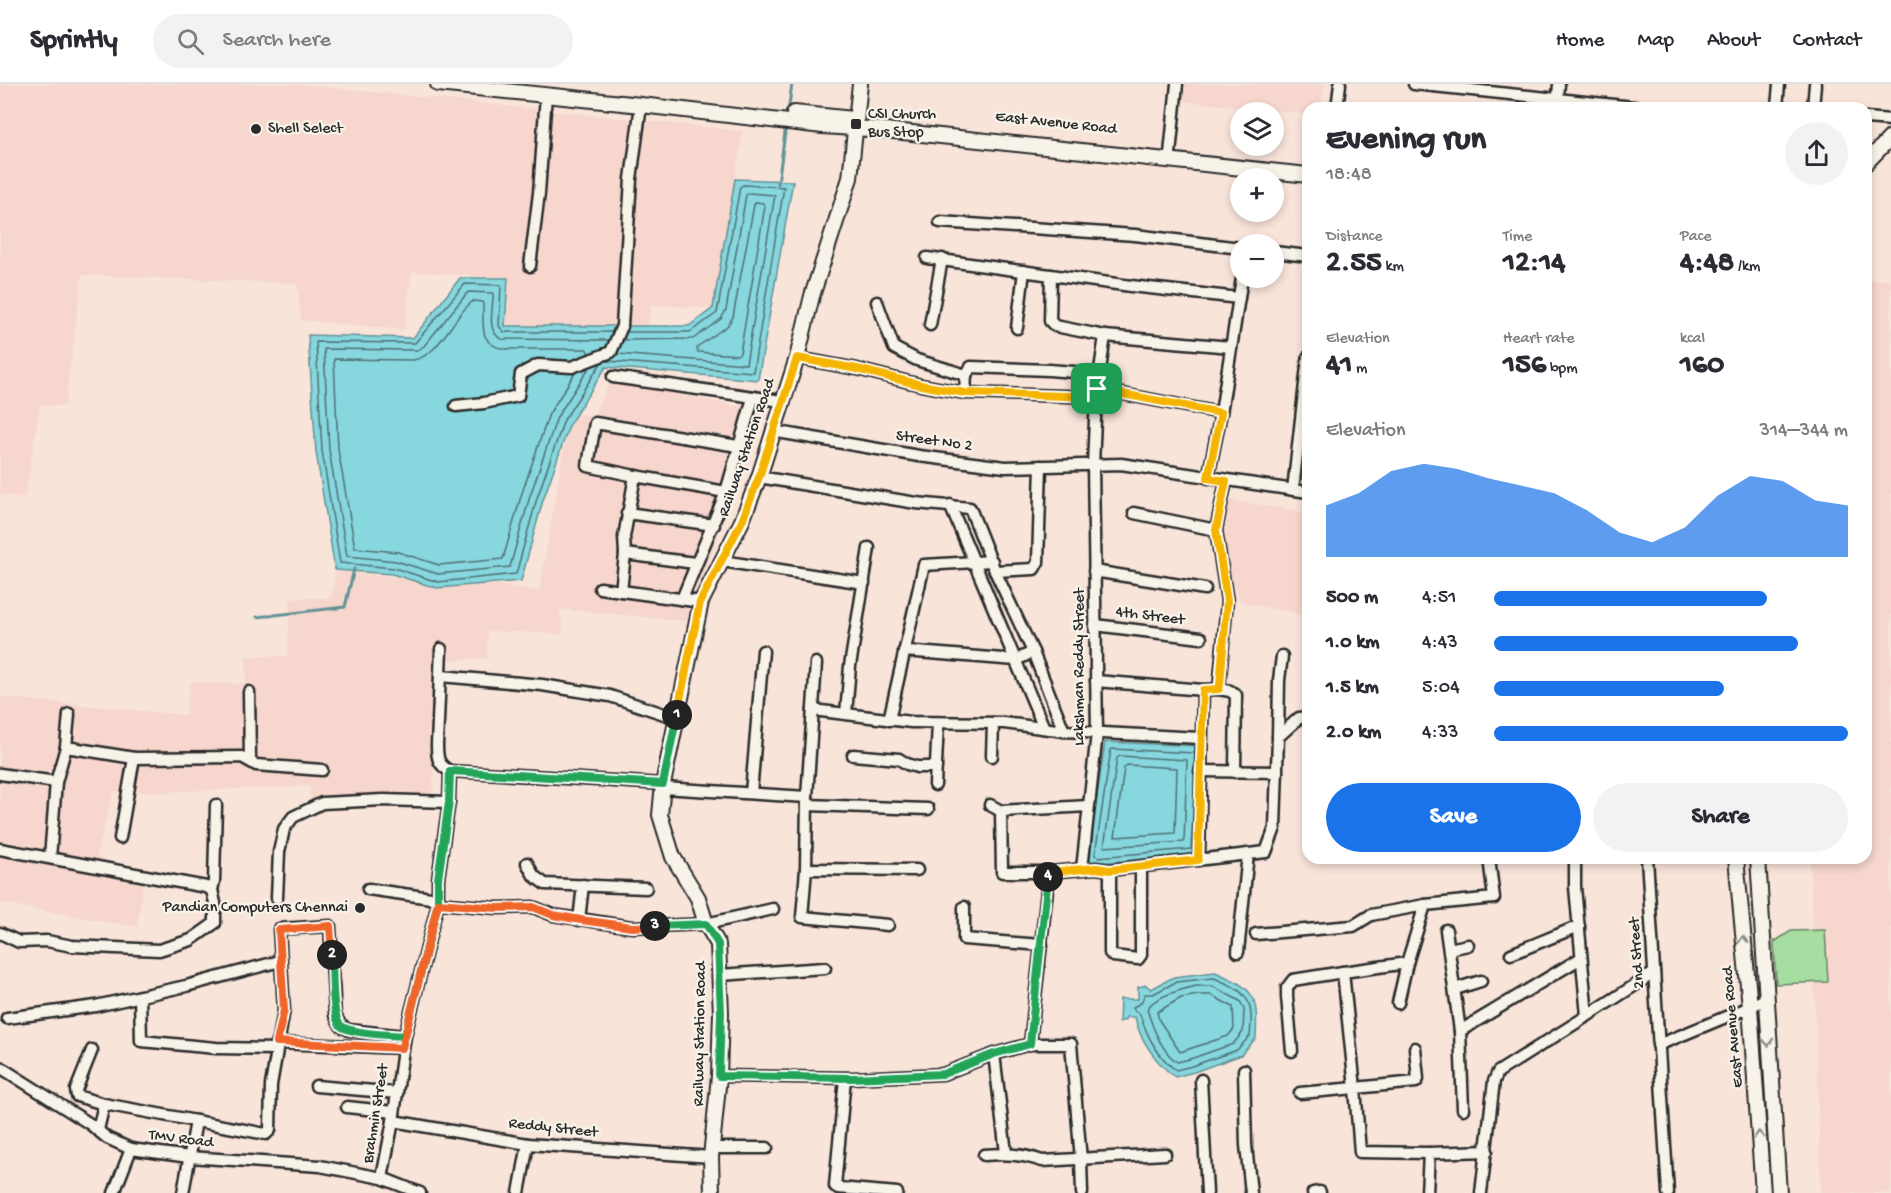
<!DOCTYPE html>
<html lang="en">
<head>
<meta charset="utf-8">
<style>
  :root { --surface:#fff; --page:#f2f2f3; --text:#2b2b33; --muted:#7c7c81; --line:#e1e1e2; --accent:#1a73e8 }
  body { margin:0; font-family:"Gochi Hand",sans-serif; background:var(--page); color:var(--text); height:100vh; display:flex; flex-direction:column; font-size:22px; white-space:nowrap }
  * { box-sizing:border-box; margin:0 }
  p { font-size:20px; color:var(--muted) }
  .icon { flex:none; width:33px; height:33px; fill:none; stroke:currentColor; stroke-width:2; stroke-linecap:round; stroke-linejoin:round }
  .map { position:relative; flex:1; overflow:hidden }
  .sheet { position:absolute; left:1302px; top:18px; width:570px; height:762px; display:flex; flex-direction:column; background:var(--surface); border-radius:18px; box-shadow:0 3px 9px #0003 }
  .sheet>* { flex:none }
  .controls { position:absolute; left:1230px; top:18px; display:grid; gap:12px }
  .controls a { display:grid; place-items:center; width:54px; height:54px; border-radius:50%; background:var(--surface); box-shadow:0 3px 9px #0003; font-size:30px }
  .pin { position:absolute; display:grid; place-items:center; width:51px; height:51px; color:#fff; margin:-26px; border-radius:12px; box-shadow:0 3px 9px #0006 }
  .km { position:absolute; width:30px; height:30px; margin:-15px; border-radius:50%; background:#222; color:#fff; font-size:16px; line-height:30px; text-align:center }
  .round { display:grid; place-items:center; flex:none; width:63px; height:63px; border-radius:32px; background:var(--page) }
  .overview { display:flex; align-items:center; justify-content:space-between; height:102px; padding:0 24px }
  h1 { font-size:33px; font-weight:700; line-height:45px }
  .figures { display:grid; grid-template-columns:repeat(3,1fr); gap:9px; height:102px; padding:6px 24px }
  .figures div { display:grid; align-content:center }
  .figures b { font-size:30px; font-weight:700 }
  .figures small { font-size:16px; font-weight:400 }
  .figures p { font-size:16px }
  .chart { height:168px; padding:12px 24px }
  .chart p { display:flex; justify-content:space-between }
  .chart svg { width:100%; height:108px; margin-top:6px; fill:var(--accent); opacity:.7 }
  .action { display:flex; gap:12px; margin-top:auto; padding:12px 24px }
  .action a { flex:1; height:69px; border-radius:36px; background:var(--accent); color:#fff; font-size:24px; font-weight:700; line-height:69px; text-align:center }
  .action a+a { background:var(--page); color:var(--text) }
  ul { padding:0 24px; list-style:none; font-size:20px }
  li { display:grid; grid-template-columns:96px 72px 1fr; align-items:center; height:45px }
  li i { height:15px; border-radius:8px; background:var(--accent) }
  header { display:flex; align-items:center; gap:36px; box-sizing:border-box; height:84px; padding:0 30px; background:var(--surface); border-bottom:2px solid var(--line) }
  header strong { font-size:28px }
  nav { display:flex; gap:33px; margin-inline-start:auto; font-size:21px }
  .search { width:420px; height:54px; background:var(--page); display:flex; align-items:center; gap:15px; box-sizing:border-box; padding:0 21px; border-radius:33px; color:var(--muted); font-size:22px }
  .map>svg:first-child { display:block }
  .built { fill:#f6d6cd }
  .green { fill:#a6dda0; stroke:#688466; stroke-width:1.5 }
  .water { fill:#86d7de; stroke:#629296; stroke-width:1.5 }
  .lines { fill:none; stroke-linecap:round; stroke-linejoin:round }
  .shore { stroke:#4f7073; stroke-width:1.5 }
  .stream { stroke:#629296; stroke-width:3 }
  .street-casing { stroke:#2b2b2b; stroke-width:15 }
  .secondary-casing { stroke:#2b2b2b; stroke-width:18 }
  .street { stroke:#f7f3e8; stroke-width:10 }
  .secondary { stroke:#f7f3e8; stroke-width:14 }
  .oneway { stroke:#918f8a }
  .split-1-casing { stroke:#fff; stroke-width:12 }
  .split-2-casing { stroke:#fff; stroke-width:12 }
  .split-3-casing { stroke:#fff; stroke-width:12 }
  .split-4-casing { stroke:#fff; stroke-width:12 }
  .split-5-casing { stroke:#fff; stroke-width:12 }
  .split-1 { stroke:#f5b400; stroke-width:8 }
  .split-2 { stroke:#22a559; stroke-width:8 }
  .split-3 { stroke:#f0652b; stroke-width:8 }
  .split-4 { stroke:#22a559; stroke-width:8 }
  .split-5 { stroke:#f5b400; stroke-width:8 }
  .poi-dot { fill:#2b2b2b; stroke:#f7f3e8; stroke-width:2 }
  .labels { text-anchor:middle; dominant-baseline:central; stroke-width:4.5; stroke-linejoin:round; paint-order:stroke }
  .poi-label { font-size:16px; fill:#2b2b2b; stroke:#f7f3e8; text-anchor:start }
  .street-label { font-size:16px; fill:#2b2b2b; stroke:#f7f3e8 }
</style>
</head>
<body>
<header>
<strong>Sprintly</strong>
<div class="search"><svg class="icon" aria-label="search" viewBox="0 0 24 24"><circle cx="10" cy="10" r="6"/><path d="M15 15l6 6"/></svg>Search here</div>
<nav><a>Home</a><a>Map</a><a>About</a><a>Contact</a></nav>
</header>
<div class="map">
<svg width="1891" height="1109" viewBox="0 0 1891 1109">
  <rect width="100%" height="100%" fill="#f9e4da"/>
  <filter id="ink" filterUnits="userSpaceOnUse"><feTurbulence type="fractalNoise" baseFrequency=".0167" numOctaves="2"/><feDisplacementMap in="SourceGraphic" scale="12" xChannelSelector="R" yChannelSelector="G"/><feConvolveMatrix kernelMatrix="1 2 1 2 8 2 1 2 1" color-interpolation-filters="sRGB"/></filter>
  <g filter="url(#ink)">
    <g class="built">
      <polygon points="0,0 296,0 743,47 713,224 651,221 645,263 488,244 494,193 412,188 404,246 301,236 297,199 82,191 65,322 40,321 25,413 0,411"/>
      <polygon points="1185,0 1324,0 1321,24 1308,24 1308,30 1183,17"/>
      <polygon points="1866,196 1891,196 1891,1109 1821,1109 1810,774 1866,774"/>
      <polygon points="610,297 762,327 688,537 560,525 563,550 488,547 487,574 435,577 433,711 310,718 310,702 160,708 114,707 96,773 145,788 137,843 0,819 0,613 185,631 191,598 246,600 246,572 287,572 291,514 331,514 336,488 506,502 539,508 570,330 594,331"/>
      <polygon points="1231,416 1308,429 1308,532 1241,518 1220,466"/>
    </g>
    <polygon class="green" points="1825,846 1828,898 1776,900 1774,858 1791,847"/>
    <g class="water">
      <polygon points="735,95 793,97 758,296 606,283 570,339 543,416 521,497 437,504 392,490 335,486 316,368 308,251 413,254 460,194 508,194 505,242 689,242 713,224"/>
      <polygon points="1105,658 1201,662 1198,770 1087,780"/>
      <path d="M1215,888C1256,905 1258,912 1256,954L1241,971L1194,988L1175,993C1157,980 1139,955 1135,933H1126L1125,936L1119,938L1120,915H1138V903L1146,901L1151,905L1174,893Z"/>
    </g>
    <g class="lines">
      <g class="shore">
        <polygon points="756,118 763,119 765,122 740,269 737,271 698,268 697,263 727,242 733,233 754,121"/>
        <polyline points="617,270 746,280 775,111 749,109 746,111 726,226 721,235 693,255 624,256"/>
        <polyline points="607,277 753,288 784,103 743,101 740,103 717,229 690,248 627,248"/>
        <polyline points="601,279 564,336 537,414 516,490 438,498 394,484 340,479 322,367 316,258 415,259 465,200 501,201 499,242 504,248 612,248"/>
        <path d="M589,284L557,333L530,412L510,483L438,490L396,477L347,472L329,366L324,265L418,266L424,262L468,208L493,209C494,224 485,246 501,255L609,256"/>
        <path d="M575,289L549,330L522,409L503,475L439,481L398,468L355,464L338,365L334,275L413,276C439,273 453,232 473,217L483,218C484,239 477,261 505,265H586L588,267V270"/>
        <polygon points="1120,672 1187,676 1184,758 1104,763 1117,674"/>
        <polygon points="1127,681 1177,684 1175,749 1115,753 1124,684"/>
        <polyline points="1194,711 1191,765 1098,773 1095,771 1111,665 1195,669"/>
        <path d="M1214,894C1248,908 1254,915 1250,952L1237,966L1192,982L1176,986C1158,974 1146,950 1140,930L1134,926L1133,923L1141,919L1145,910H1153L1176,898Z"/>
        <path d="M1197,902H1212L1240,917L1244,925L1243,948L1233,960L1190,975L1177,978C1161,967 1152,942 1147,925C1155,912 1183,905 1197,902Z"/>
        <polygon points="1198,911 1211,911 1233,923 1234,945 1228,952 1180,968 1159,936 1157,928 1181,914"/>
      </g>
      <g class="stream">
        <polyline points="788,29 792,0"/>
        <polyline points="778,100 786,41"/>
        <polyline points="257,533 345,523 354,485"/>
      </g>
      <defs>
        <g id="street">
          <polyline points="1414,0 1643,24"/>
          <polyline points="1337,24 1340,0"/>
          <polyline points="1557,24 1559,0"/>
          <polyline points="1777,24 1779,0"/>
          <polyline points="1813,24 1815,0"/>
          <polyline points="1866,34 1891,36"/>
          <polyline points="1170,70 1177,0"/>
          <polyline points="940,138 1135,151 1240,164"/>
          <polyline points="1274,168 1308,172"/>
          <polyline points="927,174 1131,202 1239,214"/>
          <polyline points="530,182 539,109 546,11"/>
          <polyline points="1051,191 1050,237 1055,242 1105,252 1231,263"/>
          <polyline points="877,218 894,264 917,276 966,291"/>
          <polyline points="930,241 942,175"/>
          <polyline points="1017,244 1024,187"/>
          <polyline points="797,274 857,285 921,301 965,309 1096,313"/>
          <polyline points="613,293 782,317"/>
          <polyline points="1097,305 1221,329"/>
          <polyline points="965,309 966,291 971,283 1049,286 1099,290"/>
          <polyline points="456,322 484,319 518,312 521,290 538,281 572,283 611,268 622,242 631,95 641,21"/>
          <polyline points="772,347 919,372 1005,383 1121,380 1308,408"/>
          <polyline points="759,393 916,419 970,424 995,487 1033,568 1064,647 1200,654"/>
          <polyline points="1208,394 1221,329 1242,194"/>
          <polyline points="1293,406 1308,273"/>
          <polyline points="726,408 635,392 588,382 595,339 738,362"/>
          <polyline points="950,421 1044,644"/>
          <polyline points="627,429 714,441"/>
          <polyline points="1134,429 1216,446"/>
          <polyline points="625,470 695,479"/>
          <polyline points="722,477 864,499"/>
          <polyline points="995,487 1034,485 1038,478 1041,382"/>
          <polyline points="1094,487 1205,505"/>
          <polyline points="600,504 701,518"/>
          <polyline points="621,507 625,470 624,453 635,392"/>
          <polyline points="682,515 726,408 753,314"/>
          <polyline points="1095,541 1201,554"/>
          <path d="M441,565L437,661C437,674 438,681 450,687L663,700"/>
          <polyline points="904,567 1016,576 1033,568"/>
          <polyline points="441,592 542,601 610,612 676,634"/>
          <polyline points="1096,597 1203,606 1219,605 1227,517 1216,446 1226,397"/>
          <polyline points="1219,605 1230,607 1236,611 1235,688"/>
          <polyline points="249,608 250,676"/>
          <polyline points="813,626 911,638 1004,639 1064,647"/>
          <polyline points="846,630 850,582 869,464"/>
          <polyline points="889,636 924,481 992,477"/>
          <polyline points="1278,653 1279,596 1282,572"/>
          <polyline points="66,663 69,630"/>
          <polyline points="853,671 899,675 907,680 917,683 936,683"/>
          <polyline points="992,672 993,639"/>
          <polyline points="1200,687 1277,688"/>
          <polyline points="0,690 56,698"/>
          <polyline points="935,701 938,639"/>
          <polyline points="663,704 807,713 816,579"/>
          <polyline points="751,709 763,567"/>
          <polyline points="807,713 806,785 802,833 888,841"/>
          <polyline points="807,721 928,725"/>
          <polyline points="990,721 1001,727 1088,722"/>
          <polyline points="1001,727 1002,788 1049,788"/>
          <polyline points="120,754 134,674"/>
          <polyline points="0,765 206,803 212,806 215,819 215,839 191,856 159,866 72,862 47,857 19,858 0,849"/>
          <polyline points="50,774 56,698 66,663 134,674 242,673 256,681 322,686"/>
          <polyline points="1575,774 1575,803 1587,932 1654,889"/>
          <polyline points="1647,774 1668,1109"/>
          <polyline points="1199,776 1203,606"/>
          <polyline points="527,779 534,792 545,800 646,804"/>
          <polyline points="806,785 917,786"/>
          <polyline points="1082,785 1097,649 1093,381 1096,313 1105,252"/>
          <polyline points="1110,786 1110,869 1113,872 1138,875 1141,871 1141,783"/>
          <polyline points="368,805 438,815"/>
          <polyline points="212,806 214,797 216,721"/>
          <polyline points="277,814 279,768 284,745 293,733 322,719 383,716 449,718"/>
          <polyline points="438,819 497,824 533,823 553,831 632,843 706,840 773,825"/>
          <polyline points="964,823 964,855 1042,861"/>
          <polyline points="579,836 583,801"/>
          <polyline points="1446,846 1460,947 1463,1025"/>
          <polyline points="1256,850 1353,842 1371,831 1425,821"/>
          <polyline points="1449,865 1468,861"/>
          <polyline points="1238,868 1248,770"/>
          <polyline points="1511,870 1579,842"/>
          <polyline points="1407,879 1425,821 1494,814 1489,774"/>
          <polyline points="720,891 825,884"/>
          <polyline points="1455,905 1481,897"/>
          <polyline points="140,912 141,957 216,964 274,965 277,959 402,964"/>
          <polyline points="7,934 96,922 186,902 280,877"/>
          <polyline points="1460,947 1581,874"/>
          <polyline points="1030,960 1071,960 1081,1076 1082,1109"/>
          <polyline points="1658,961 1750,923 1765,915"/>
          <polyline points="1415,964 1418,995 1416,998 1355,1004 1360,1068 1429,1069"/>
          <polyline points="92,966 76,1006 77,1012 104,1020 266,1050 270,1046 271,1001 284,926 279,845 330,842 335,931 341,942 349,946 405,952"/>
          <polyline points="1292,967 1287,913 1287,904 1293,896 1343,888"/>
          <polyline points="994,970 1006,1069"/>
          <polyline points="0,983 90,1040 107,1054 131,1065 189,1073 320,1082 382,1094 420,1109"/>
          <polyline points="1244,986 1246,1061 1251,1109"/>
          <polyline points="719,992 852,994 943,990 994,970 1030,960 1049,788 1096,784 1110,786 1266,768 1275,744 1278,653 1299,634 1308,633"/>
          <polyline points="845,994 835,1102 838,1104 897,1109"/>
          <polyline points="1201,996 1207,1109"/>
          <polyline points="316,1002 397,1009"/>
          <polyline points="1300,1009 1355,1004 1343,888 1407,879 1398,919"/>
          <polyline points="347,1023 394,1028"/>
          <polyline points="393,1037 528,1060 711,1073"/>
          <polyline points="98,1046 104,1020"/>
          <polyline points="712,1064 767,1064"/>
          <path d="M984,1071C1004,1069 1023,1070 1042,1077L1165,1070"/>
          <polyline points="382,1094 393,1037 405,952 438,819 438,795 449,718 450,687"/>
          <polyline points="114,1109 131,1065"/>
          <polyline points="183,1109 196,1037"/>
          <polyline points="519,1109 528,1060"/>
          <polyline points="1313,1109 1320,1108"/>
          <polyline points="1427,1109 1429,1069 1487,1067"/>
          <polyline points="1481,1109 1494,997 1498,988 1587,932"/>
        </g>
        <g id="secondary">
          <polyline points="438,0 641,21 823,42 884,46 1308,91"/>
          <polyline points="794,29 853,35"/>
          <polyline points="1866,79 1891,53"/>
          <polyline points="1736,774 1750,923 1763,1109"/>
          <polyline points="1758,774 1779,1109"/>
          <polyline points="712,1109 711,1073 719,992 721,929 718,860 706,840 698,814 673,773 660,731 663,700 701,518 742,437 759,393 797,274 812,212 850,94 860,0"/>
        </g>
      </defs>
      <use href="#street" class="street-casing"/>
      <use href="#secondary" class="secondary-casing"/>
      <use href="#street" class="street"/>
      <use href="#secondary" class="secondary"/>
    </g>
    <defs><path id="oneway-chevron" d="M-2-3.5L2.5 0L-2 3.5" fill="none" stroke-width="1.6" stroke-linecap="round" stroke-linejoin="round" transform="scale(1.5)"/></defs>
    <g class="oneway">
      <use href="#oneway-chevron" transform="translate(1743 856) rotate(-94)"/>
      <use href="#oneway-chevron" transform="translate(1768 958) rotate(86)"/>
      <use href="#oneway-chevron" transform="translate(1759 1051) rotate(-94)"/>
    </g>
  </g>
  <g class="lines" filter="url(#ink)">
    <defs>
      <polyline id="split-1" points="677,631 700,518 742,437 759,393 797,274 857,285 921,301 965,309 1096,313 1097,305"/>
      <path id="split-2" d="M332,871C333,887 331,930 340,941C348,950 391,951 405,952L438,819V795L449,718L450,687L663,700L677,631"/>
      <polyline id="split-3" points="332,871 330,842 279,846 284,926 277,958 402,964 438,819 497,824 533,823 553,831 581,836 632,843 655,842"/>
      <polyline id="split-4" points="655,842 706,840 718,860 721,929 719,992 852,994 943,990 994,970 1030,960 1048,793"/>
      <polyline id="split-5" points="1048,793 1049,788 1096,784 1110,786 1198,776 1203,606 1219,605 1220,601 1227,517 1216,446 1226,397 1208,394 1221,329 1097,305"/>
    </defs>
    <use href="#split-1" class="split-1-casing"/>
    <use href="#split-2" class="split-2-casing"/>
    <use href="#split-3" class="split-3-casing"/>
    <use href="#split-4" class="split-4-casing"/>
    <use href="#split-5" class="split-5-casing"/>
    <use href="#split-1" class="split-1"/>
    <use href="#split-2" class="split-2"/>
    <use href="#split-3" class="split-3"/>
    <use href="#split-4" class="split-4"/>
    <use href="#split-5" class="split-5"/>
  </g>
  <g class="poi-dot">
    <rect x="850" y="34" width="12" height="12" rx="3"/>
    <circle cx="256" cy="45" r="6"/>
    <circle cx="360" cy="824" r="6"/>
  </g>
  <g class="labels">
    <g class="poi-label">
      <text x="868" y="31">CSI Church<tspan x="868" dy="18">Bus Stop</tspan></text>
      <text x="268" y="45">Shell Select</text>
      <text x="348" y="824" text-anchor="end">Pandian Computers Chennai</text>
    </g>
    <g class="street-label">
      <text transform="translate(1056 40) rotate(6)">East Avenue Road</text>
      <text transform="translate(934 358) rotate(8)">Street No 2</text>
      <text transform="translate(748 364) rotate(-71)">Railway Station Road</text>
      <text transform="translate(1150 533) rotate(7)">4th Street</text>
      <text transform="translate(1080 583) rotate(-90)">Lakshman Reddy Street</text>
      <text transform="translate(1638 869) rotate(-94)">2nd Street</text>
      <text transform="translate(1734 943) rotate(-95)">East Avenue Road</text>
      <text transform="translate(701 950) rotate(-89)">Railway Station Road</text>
      <text transform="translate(377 1030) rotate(-81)">Brahmin Street</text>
      <text transform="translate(553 1045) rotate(6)">Reddy Street</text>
      <text transform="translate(181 1056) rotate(7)">TMV Road</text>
    </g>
  </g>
</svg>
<div class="controls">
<a><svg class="icon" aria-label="layers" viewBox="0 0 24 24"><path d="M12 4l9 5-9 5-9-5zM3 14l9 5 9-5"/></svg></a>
<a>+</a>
<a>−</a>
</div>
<div class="pin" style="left:1097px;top:305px;background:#1e9e55"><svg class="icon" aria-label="arrive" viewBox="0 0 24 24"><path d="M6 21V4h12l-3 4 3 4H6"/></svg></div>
<b class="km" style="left:677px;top:631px">1</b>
<b class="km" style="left:332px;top:871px">2</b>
<b class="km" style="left:655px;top:842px">3</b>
<b class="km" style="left:1048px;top:793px">4</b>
<section class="sheet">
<div class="overview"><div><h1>Evening run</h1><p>18:48</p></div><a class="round"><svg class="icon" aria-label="share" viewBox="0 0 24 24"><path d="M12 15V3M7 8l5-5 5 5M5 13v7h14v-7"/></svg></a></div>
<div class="figures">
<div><p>Distance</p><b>2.55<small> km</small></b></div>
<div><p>Time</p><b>12:14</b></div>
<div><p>Pace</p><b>4:48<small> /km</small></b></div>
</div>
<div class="figures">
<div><p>Elevation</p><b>41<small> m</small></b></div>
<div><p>Heart rate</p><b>156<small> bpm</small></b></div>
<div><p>kcal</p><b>160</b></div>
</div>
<div class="chart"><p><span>Elevation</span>314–344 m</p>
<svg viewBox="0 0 160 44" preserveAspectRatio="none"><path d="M0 44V23L10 18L20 9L30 6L40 8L50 12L60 15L70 18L80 25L90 34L100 38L110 32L120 19L130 11L140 13L150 21L160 23V44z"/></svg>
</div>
<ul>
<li><b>500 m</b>4:51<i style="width:77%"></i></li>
<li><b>1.0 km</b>4:43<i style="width:86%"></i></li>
<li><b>1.5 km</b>5:04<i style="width:65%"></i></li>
<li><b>2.0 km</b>4:33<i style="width:100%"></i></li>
</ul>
<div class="action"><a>Save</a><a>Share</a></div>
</section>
</div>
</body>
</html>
